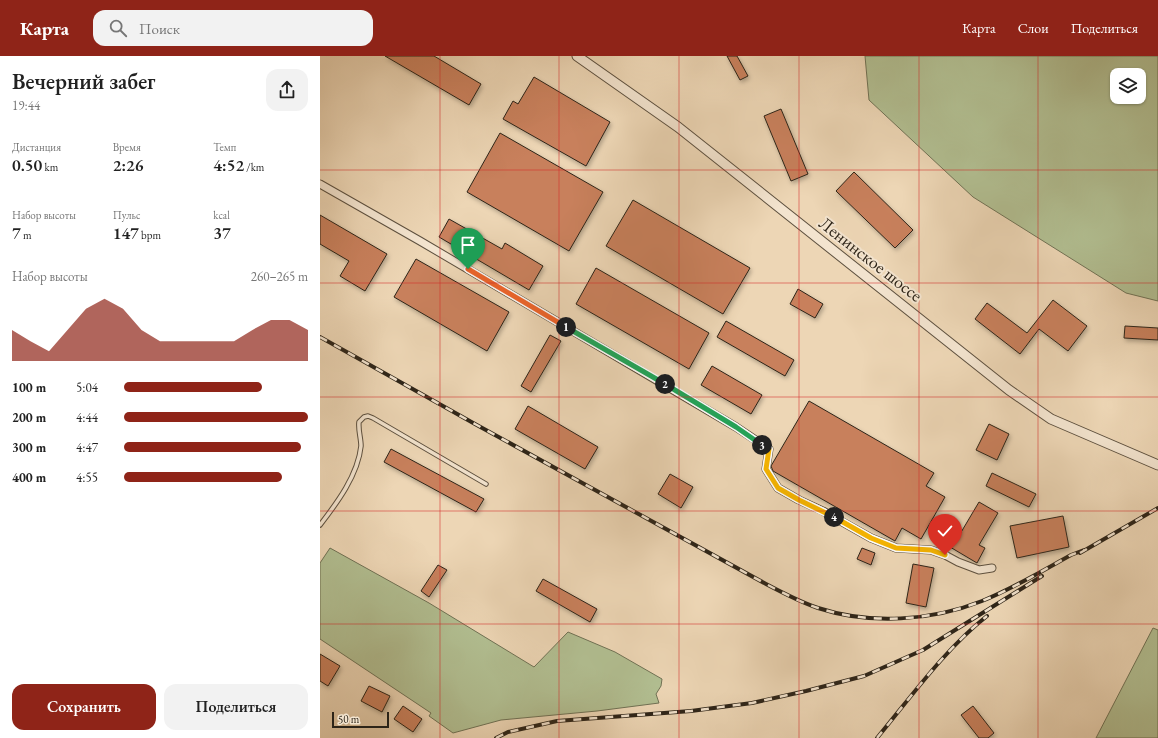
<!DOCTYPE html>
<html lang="ru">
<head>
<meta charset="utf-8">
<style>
  :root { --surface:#fff; --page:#f2f2f2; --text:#222; --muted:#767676; --accent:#8f2418 }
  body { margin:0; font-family:"EB Garamond",serif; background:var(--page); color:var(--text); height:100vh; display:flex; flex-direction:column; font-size:15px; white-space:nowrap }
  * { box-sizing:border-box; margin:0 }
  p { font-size:13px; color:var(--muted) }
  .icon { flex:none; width:22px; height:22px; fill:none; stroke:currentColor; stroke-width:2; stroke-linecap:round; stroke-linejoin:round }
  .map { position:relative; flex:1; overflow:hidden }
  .details { display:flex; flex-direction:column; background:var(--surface); width:320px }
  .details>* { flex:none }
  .buttons { position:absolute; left:790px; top:12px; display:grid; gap:8px }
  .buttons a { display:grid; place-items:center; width:36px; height:36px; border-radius:8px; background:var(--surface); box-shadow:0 1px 3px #0004; font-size:20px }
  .scale { position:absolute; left:12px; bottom:10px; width:57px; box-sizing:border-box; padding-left:4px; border:2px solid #2d2418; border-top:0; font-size:11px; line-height:14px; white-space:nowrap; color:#2d2418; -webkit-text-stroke:3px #f3e4cf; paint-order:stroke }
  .pin { position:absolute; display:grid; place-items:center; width:34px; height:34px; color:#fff; margin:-41px -17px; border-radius:50% 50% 50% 0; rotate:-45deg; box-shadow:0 0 4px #0007 }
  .pin .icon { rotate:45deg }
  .km { position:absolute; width:20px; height:20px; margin:-10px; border-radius:50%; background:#222; color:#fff; font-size:11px; line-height:20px; text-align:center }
  .round { display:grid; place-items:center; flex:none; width:42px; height:42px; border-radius:12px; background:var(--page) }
  .headline { display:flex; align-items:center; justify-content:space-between; height:68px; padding:0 12px }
  h1 { font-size:22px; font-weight:600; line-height:30px }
  .stats { display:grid; grid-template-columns:repeat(3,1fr); gap:6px; height:68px; padding:4px 12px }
  .stats div { display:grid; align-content:center }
  .stats b { font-size:17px; font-weight:600 }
  .stats small { font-size:11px; font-weight:400 }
  .stats p { font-size:11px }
  .chart { height:112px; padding:8px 12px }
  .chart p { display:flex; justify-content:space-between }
  .chart svg { width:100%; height:72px; margin-top:4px; fill:var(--accent); opacity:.7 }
  .cta { display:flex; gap:8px; margin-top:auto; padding:8px 12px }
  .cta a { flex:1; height:46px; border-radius:12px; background:var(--accent); color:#fff; font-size:16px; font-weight:600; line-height:46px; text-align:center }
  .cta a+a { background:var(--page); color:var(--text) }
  ul { padding:0 12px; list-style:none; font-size:13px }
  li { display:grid; grid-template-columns:64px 48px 1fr; align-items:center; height:30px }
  li i { height:10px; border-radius:5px; background:var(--accent) }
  header { display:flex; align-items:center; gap:24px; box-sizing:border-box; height:56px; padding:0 20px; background:var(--accent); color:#fff }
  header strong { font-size:19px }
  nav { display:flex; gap:22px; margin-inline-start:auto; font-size:14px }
  .search { width:280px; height:36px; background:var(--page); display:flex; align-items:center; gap:10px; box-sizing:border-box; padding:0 14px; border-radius:12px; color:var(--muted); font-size:15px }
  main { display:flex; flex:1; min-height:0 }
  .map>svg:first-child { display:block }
  .green { fill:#b2bf92; stroke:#707255; fill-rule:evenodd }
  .building { fill:#c8805c; stroke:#2d2418; filter:url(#shadow) }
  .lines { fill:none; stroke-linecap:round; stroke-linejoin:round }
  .service-casing { stroke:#5d503f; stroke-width:5.5 }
  .minor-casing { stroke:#5d503f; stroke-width:9 }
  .tertiary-casing { stroke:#5d503f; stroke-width:11 }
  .service { stroke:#f3e4cf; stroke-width:3.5 }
  .minor { stroke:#f3e4cf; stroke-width:7 }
  .tertiary { stroke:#f3e4cf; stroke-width:9 }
  .rail-casing { stroke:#2d2418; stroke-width:4 }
  .rail { stroke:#f3e4cf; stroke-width:2.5; stroke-dasharray:8; stroke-linecap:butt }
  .split-1-casing { stroke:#fff; stroke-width:8 }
  .split-2-casing { stroke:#fff; stroke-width:8 }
  .split-3-casing { stroke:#fff; stroke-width:8 }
  .split-4-casing { stroke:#fff; stroke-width:8 }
  .split-5-casing { stroke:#fff; stroke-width:8 }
  .split-1 { stroke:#f0652b; stroke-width:5 }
  .split-2 { stroke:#22a559; stroke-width:5 }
  .split-3 { stroke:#22a559; stroke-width:5 }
  .split-4 { stroke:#f5b400; stroke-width:5 }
  .split-5 { stroke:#f5b400; stroke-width:5 }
  .grid { fill:none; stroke:#d62828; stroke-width:1; stroke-opacity:0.55 }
  .labels { text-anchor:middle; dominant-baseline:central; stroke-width:4; stroke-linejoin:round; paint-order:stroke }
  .street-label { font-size:18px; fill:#2d2418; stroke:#f3e4cf }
</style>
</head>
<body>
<header>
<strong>Карта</strong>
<div class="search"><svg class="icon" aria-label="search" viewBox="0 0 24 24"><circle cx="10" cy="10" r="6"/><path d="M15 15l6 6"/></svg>Поиск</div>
<nav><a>Карта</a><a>Слои</a><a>Поделиться</a></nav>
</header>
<main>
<section class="details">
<div class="headline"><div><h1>Вечерний забег</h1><p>19:44</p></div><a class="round"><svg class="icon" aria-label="share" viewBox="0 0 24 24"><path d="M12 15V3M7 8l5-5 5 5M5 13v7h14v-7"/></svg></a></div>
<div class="stats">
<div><p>Дистанция</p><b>0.50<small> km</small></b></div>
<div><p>Время</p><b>2:26</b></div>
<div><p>Темп</p><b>4:52<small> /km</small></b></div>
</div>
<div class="stats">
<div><p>Набор высоты</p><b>7<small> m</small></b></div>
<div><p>Пульс</p><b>147<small> bpm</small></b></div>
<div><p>kcal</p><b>37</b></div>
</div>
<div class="chart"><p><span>Набор высоты</span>260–265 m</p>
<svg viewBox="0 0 160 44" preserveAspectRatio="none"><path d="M0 44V25L10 32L20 38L30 25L40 12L50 6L60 12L70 25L80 32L90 32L100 32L110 32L120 32L130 25L140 19L150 19L160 25V44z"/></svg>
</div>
<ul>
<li><b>100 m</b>5:04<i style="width:75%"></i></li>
<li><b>200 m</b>4:44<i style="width:100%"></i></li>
<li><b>300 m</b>4:47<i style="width:96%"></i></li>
<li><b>400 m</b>4:55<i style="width:86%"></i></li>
</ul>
<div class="cta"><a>Сохранить</a><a>Поделиться</a></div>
</section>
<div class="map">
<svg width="838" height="682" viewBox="0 0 838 682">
  <defs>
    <filter id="shadow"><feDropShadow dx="1.5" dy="2.5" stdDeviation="2" flood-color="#0004"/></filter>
  </defs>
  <rect width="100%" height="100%" fill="#edd6b5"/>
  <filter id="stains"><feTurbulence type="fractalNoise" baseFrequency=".005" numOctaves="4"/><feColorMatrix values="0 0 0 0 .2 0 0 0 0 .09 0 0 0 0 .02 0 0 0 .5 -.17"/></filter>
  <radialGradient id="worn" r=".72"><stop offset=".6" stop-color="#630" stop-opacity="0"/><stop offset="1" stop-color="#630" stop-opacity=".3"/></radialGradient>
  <g class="green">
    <path d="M545,0H838V245L806,237L653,141L549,44ZM797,19H819V41H797Z"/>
    <polygon points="10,492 109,547 214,611 248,576 295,596 342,623 341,630 336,638 339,647 277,655 181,664 133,677 109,660 111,657 0,583 0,507"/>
    <polygon points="833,572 838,574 838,682 776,682"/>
  </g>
  <g class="building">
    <polygon points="65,0 114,0 161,28 149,49"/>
    <polygon points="407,0 417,0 428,20 420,24"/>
    <polygon points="214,21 290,66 266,110 183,63 193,45 198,48"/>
    <polygon points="461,53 488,118 471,125 444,60"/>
    <polygon points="180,77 283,136 249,195 147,136"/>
    <polygon points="534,116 593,174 575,192 516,135"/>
    <polygon points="313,144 430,212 403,258 286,190"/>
    <polygon points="0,159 67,198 45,235 20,220 29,205 0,188"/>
    <polygon points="129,163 182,193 185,187 223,210 209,234 119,181"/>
    <polygon points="96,203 189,256 167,295 74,241"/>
    <polygon points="276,212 389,277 369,313 256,248"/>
    <polygon points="478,233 503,248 495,262 470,248"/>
    <polygon points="733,244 767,270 748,295 719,273 700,298 655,263 667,247 707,277"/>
    <polygon points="406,265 474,304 465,320 397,281"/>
    <polygon points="805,270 838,272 838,284 804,282"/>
    <polygon points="230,279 241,285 211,336 201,330"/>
    <polygon points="392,310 442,339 431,358 381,329"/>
    <polygon points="489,345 614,417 606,430 625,441 601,483 582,472 575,485 453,415 451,410"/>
    <polygon points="208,350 278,391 265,413 195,373"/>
    <polygon points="669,368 689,378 677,404 656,394"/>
    <polygon points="71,393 164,443 156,456 64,406"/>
    <polygon points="672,417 716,438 709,451 666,430"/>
    <polygon points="350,418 373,431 361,452 338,438"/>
    <polygon points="659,446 678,457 659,489 665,492 657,507 625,488 633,473 640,478"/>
    <polygon points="743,460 749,491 697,502 690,470"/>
    <polygon points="542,492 555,497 551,509 537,503"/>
    <polygon points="593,508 614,512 606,551 586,547"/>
    <polygon points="118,509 127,514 109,541 101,535"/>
    <polygon points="223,523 277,553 270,566 216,535"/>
    <polygon points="0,598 20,610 8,630 0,625"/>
    <polygon points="49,630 70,640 62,656 41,645"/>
    <polygon points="83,650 102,663 93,676 74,663"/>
    <polygon points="653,650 674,677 668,682 659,682 641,659"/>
  </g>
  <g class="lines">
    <defs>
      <path id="service" d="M0,469C17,447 38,419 41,390C41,382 38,374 39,366L44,361L48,360L53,362L166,428"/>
      <polyline id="minor" points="0,128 100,185 416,371 449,393 446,413 458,432 479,444 503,455 551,482 576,492 611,494 625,499 638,506 659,514 672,512"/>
      <polyline id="tertiary" points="257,0 358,71 689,334 731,363 838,409"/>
    </defs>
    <use href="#service" class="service-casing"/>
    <use href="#minor" class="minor-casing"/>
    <use href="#tertiary" class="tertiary-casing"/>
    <use href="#service" class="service"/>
    <use href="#minor" class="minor"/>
    <use href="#tertiary" class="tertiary"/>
    <defs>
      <g id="rail">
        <path d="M0,281L155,368L446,528C463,537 480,546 498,552C550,569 612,565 662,545C692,533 722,515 751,499L764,494"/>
        <polyline points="760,497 838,452"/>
        <polyline points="176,682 188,676 237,665 371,655 432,647 486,635 544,620 603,594 722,520"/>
        <path d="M557,682C591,641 625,593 667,560"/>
      </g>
    </defs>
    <use href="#rail" class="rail-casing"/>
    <use href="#rail" class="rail"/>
  </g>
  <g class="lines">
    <defs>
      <polyline id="split-1" points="148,213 246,271"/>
      <polyline id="split-2" points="246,271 345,328"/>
      <polyline id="split-3" points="345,328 416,371 442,389"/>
      <polyline id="split-4" points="442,389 449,393 446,413 458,432 479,444 514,461"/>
      <polyline id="split-5" points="514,461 551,482 576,492 611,494 625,499"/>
    </defs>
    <use href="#split-1" class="split-1-casing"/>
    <use href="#split-2" class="split-2-casing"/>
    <use href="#split-3" class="split-3-casing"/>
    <use href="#split-4" class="split-4-casing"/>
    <use href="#split-5" class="split-5-casing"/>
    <use href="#split-1" class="split-1"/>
    <use href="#split-2" class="split-2"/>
    <use href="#split-3" class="split-3"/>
    <use href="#split-4" class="split-4"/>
    <use href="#split-5" class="split-5"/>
  </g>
  <path class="grid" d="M120,0V682M239,0V682M359,0V682M479,0V682M599,0V682M718,0V682M0,114H838M0,227H838M0,341H838M0,455H838M0,568H838"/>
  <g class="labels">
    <g class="street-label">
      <text transform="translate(551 203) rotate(38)">Ленинское шоссе</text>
    </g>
  </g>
  <rect width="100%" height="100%" filter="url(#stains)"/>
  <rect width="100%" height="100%" fill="url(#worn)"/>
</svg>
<div class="buttons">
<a><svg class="icon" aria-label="layers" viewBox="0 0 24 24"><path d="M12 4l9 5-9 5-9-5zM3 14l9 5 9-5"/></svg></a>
</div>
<div class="scale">50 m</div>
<div class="pin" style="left:148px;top:213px;background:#1e9e55"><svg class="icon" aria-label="arrive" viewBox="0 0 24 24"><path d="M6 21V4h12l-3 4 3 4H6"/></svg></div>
<div class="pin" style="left:625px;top:499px;background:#d93025"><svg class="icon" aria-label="check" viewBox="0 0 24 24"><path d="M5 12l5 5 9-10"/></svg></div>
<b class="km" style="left:246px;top:271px">1</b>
<b class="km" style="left:345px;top:328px">2</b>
<b class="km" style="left:442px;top:389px">3</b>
<b class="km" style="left:514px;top:461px">4</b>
</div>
</main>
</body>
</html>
